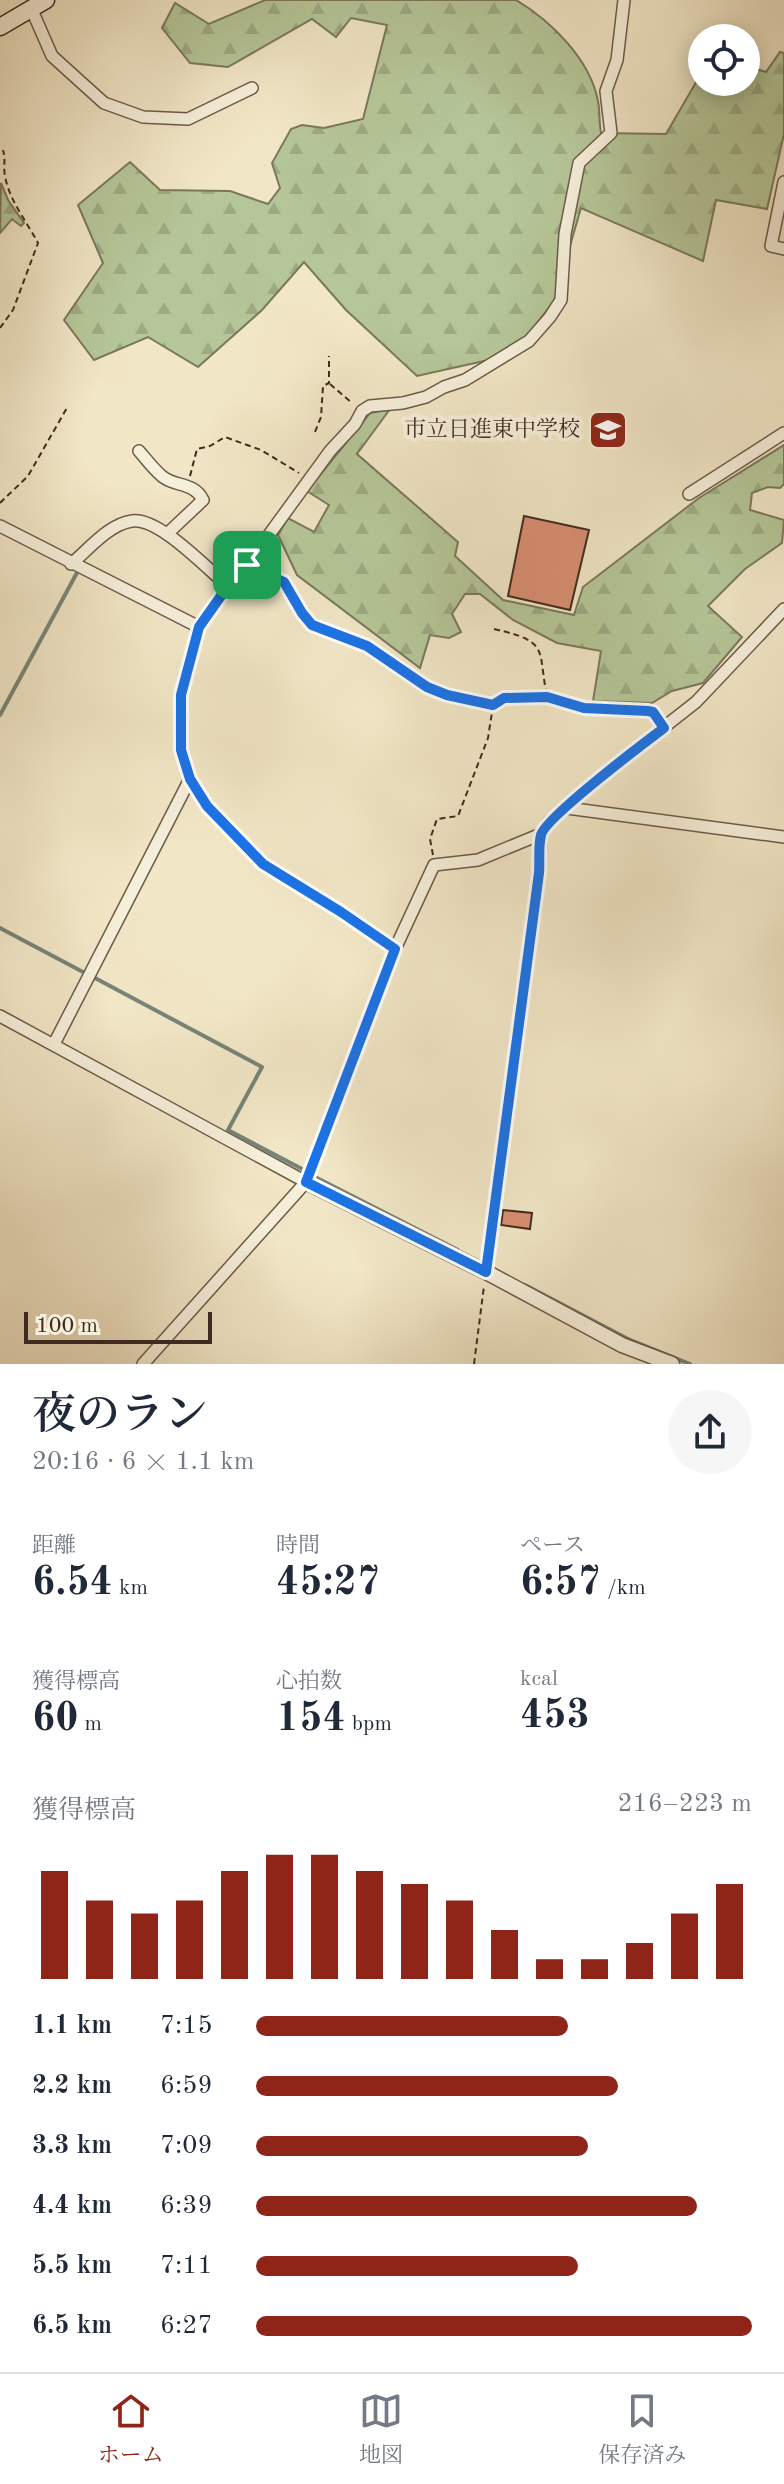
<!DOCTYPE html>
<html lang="ja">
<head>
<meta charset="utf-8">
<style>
  :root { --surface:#fff; --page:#f6f6f7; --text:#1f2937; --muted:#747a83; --line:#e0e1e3; --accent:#8f2418 }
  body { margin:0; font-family:"Old Standard TT","Noto Serif JP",serif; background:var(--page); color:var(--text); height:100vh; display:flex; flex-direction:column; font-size:30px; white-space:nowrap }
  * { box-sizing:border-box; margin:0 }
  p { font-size:26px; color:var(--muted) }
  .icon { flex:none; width:44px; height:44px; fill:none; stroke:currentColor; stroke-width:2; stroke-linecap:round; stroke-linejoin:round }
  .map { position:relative; height:1364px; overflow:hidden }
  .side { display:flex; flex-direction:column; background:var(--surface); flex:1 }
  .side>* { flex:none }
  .buttons { position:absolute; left:688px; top:24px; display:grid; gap:16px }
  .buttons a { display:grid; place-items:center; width:72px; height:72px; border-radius:50%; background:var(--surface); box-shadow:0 4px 20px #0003; font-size:40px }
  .scale { position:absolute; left:24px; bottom:20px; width:188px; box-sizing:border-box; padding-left:8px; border:4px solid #402b20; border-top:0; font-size:22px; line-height:28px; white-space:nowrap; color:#402b20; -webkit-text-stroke:6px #f6efda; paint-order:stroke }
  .pin { position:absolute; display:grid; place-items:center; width:68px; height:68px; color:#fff; margin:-34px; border-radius:16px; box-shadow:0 4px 12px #0006 }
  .round { display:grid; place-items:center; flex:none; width:84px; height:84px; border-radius:42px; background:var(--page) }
  .head { display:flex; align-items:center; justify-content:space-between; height:136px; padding:0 32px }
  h1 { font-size:44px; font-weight:600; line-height:60px }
  .stats { display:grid; grid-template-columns:repeat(3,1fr); gap:12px; height:136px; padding:8px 32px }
  .stats div { display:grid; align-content:center }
  .stats b { font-size:40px; font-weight:600 }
  .stats small { font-size:22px; font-weight:400 }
  .stats p { font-size:22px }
  .chart { height:224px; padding:16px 32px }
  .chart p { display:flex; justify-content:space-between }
  .chart svg { width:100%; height:144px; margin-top:8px; stroke:var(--accent); stroke-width:6 }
  ul { padding:0 32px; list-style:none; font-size:26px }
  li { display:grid; grid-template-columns:128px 96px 1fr; align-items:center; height:60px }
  li i { height:20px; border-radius:10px; background:var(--accent) }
  .tab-bar { display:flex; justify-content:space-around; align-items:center; height:112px; border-top:2px solid var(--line); background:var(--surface); font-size:22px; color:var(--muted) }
  .tab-bar a { display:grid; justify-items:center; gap:4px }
  .tab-bar .on { color:var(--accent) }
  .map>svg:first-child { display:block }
  .forest { fill:url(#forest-firs); stroke:#7a785c; stroke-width:2 }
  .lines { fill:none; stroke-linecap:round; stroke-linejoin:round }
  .stream { stroke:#778477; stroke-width:4 }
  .building { fill:#d88e72; stroke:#402b20; stroke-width:2 }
  .minor-casing { stroke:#6c5a4a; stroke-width:14 }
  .tertiary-casing { stroke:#6c5a4a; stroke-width:17 }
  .secondary-casing { stroke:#402b20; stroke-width:19 }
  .path { stroke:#402b20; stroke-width:2; stroke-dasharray:6 4; stroke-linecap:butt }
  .minor { stroke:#f6efda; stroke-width:11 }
  .tertiary { stroke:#f6efda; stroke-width:14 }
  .secondary { stroke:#f6efda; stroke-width:16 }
  .route-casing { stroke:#fff; stroke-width:16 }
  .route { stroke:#1a73e8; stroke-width:10 }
  .labels { text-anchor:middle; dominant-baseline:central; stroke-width:8; stroke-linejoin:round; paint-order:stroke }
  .poi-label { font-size:22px; fill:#402b20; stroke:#f6efda; text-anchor:end }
</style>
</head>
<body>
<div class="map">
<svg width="784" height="1364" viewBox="0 0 784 1364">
  <defs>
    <pattern id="forest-firs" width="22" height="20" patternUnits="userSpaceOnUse" patternTransform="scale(2)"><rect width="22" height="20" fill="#b5c698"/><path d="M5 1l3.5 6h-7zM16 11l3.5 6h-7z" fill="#9daa83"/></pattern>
  </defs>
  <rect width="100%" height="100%" fill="#f1e6c6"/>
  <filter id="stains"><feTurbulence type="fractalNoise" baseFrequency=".0025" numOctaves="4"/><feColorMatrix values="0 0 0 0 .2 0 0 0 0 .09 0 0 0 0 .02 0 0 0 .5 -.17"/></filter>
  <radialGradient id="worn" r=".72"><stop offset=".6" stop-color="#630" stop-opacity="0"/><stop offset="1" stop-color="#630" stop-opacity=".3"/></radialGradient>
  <g class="forest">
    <path d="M265,0H516C551,21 590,59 598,101C600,111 599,123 601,133L666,134L702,72V82H746V66L766,72L780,52L784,53V134L767,209L716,200L703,261L581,208L554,301L527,336L493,359L417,376L346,310L304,262L262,310L198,367L148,337L94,360L64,320L103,263L78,205L130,162L160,190L230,191L268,204L280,188L272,163L291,129L302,125L324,128L363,119L387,25L351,18L336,37L312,19L228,67L190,63L162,28L175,3L209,24Z"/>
    <polygon points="1,183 8,200 24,223 21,226 12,219 0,233"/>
    <polygon points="390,409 357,454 458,542 455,556 503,600 574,615 583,587 699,498 784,445 784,484 780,488 768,487 752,493 750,510 784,520 782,543 745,569 708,606 742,637 703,683 672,691 652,703 593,701 601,651 557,643 513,620 480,594 465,594 452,614 461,632 449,638 430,635 420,668 297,575 278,535 288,518 314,532 329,505 307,491 370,413"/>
  </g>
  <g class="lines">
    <g class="stream">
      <polyline points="0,715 79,569"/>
      <polyline points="0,928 83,972"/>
      <polyline points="95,978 262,1067 228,1130 304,1170"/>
      <polyline points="317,1178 458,1250"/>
      <polyline points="525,1285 628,1339 690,1364"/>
    </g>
  </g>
  <g class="building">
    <polygon points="524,516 589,530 570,610 508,596"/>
    <polygon points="503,1210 532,1213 530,1229 501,1225"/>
  </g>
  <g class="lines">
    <defs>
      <g id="minor">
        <polyline points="31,8 52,56 104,103 143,117 188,119 252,88"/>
        <polyline points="784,182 771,246 784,249"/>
        <path d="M139,451C146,459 154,470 163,477C176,487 194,482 203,500L167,534"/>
        <polyline points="689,494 784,433"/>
        <polyline points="0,526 199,627"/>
        <path d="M71,564C88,550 109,524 132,521C159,517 207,569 228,586"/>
        <polyline points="567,808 784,837"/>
        <polyline points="395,949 341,912 263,864 207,806 190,779 181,750 181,695 199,627 228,586 247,565 330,451 355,424 362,411 370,406 403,403 426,397 444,387 465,380 529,341 550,317 561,300 565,234 579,163 611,133 606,91 617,60 624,0"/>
        <polyline points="0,1016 306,1182"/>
        <polyline points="54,1044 190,779"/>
        <polyline points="486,1272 539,873 541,834"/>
        <polyline points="143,1364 306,1182 395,949 434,865 478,860 541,834 549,822 612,768 696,702 784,609"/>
      </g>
      <polyline id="tertiary" points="306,1182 486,1272 622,1345 672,1364"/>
      <polyline id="secondary" points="0,27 46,0"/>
    </defs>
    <use href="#minor" class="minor-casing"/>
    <use href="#tertiary" class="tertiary-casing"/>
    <use href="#secondary" class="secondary-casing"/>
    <g class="path">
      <path d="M0,328L13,310L38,243C27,222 9,200 5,176C3,167 6,160 3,150"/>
      <polyline points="330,384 352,403"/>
      <polyline points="315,432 321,417 323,386 329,383 329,356"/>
      <polyline points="190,476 197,449 210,446 225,437 261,450 299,473"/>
      <polyline points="0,503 28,476 68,406"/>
      <polyline points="259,571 284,582 302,613 312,625 367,646 427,687 447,695 493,705 504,698 547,697 584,708 648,711 657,717"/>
      <path d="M494,629C551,642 537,649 547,696"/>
      <polyline points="433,855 430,839 437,819 458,816 488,738 493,706"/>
      <polyline points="474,1364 484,1286"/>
    </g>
    <use href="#minor" class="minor"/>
    <use href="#tertiary" class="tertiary"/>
    <use href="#secondary" class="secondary"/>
  </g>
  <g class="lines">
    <defs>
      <path id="route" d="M247,565L284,582L302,613L312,625L367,646L427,687L447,695L493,705L504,698L547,697L584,708L648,711L653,712L664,728C644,743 545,818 541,835C538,847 540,862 539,873L486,1272L306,1182L395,949L341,912L263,864L207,806L190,779L181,750V695L199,627L228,586Z"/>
    </defs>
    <use href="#route" class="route-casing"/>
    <use href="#route" class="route"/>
  </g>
  <defs>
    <symbol id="school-square" viewBox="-11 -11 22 22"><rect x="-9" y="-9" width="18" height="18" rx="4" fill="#8f2418" stroke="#f6efda"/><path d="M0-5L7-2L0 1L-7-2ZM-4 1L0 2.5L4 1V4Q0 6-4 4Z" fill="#fff"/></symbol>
  </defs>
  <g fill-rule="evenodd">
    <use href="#school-square" x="586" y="408" width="44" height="44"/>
  </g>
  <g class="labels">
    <g class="poi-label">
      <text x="580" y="430">市立日進東中学校</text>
    </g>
  </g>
  <rect width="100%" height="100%" filter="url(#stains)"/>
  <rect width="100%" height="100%" fill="url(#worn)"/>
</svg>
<div class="buttons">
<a><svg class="icon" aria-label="locate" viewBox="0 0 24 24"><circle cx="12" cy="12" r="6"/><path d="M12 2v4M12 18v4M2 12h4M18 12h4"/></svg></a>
</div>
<div class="scale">100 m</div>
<div class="pin" style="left:247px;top:565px;background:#1e9e55"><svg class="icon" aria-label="arrive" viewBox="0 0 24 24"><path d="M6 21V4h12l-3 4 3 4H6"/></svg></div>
</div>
<section class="side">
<div class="head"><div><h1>夜のラン</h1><p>20:16 · 6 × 1.1 km</p></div><a class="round"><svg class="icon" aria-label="share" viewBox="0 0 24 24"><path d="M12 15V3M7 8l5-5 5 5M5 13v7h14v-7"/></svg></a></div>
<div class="stats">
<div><p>距離</p><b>6.54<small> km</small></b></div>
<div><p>時間</p><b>45:27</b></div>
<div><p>ペース</p><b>6:57<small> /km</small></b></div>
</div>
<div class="stats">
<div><p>獲得標高</p><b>60<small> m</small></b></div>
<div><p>心拍数</p><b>154<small> bpm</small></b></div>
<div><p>kcal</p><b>453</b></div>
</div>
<div class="chart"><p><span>獲得標高</span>216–223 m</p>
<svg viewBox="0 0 160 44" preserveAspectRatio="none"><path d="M5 44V11M15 44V20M25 44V24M35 44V20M45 44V11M55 44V6M65 44V6M75 44V11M85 44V15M95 44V20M105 44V29M115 44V38M125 44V38M135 44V33M145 44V24M155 44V15"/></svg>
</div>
<ul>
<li><b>1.1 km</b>7:15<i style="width:63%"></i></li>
<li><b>2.2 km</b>6:59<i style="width:73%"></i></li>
<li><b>3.3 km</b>7:09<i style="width:67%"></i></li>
<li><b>4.4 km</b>6:39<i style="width:89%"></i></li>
<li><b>5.5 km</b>7:11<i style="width:65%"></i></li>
<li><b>6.5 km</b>6:27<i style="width:100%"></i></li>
</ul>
</section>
<nav class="tab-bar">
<a class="on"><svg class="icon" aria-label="home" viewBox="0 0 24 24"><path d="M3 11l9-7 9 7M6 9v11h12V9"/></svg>ホーム</a>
<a><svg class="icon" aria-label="map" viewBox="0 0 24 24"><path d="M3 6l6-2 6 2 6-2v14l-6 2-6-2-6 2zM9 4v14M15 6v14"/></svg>地図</a>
<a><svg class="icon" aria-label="saved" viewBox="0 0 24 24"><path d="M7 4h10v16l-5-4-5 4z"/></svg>保存済み</a>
</nav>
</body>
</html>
